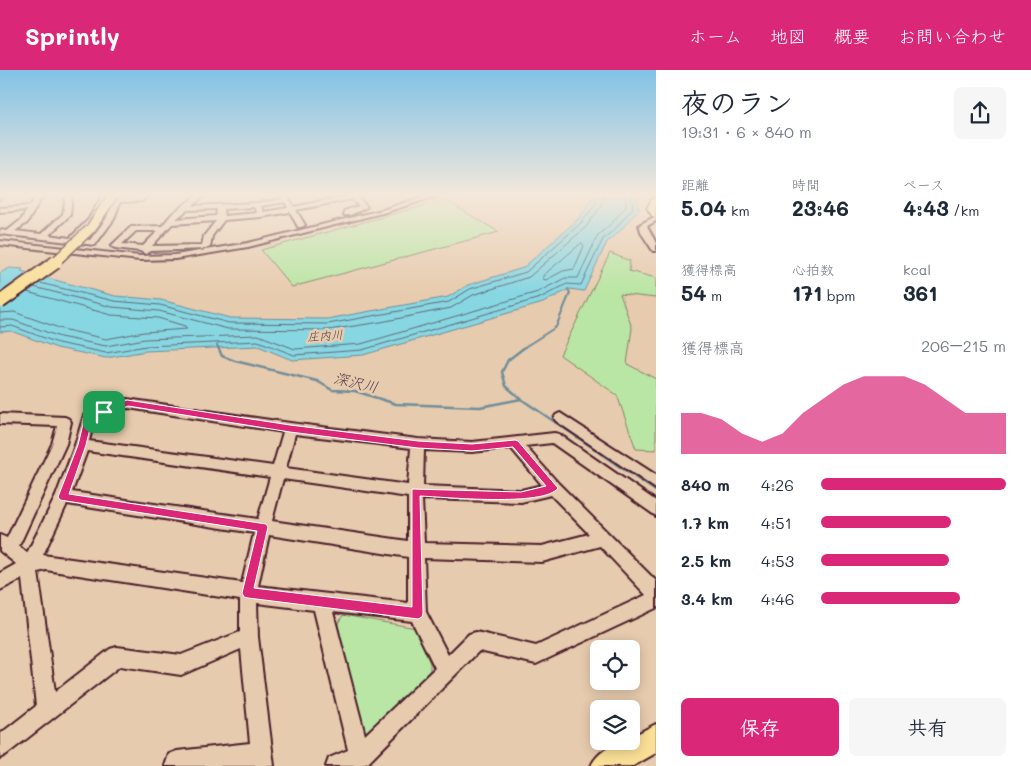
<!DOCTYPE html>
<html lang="ja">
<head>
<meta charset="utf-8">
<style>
  :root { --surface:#fff; --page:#f6f6f7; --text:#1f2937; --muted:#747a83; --accent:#db2777 }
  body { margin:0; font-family:Mali,"Klee One",sans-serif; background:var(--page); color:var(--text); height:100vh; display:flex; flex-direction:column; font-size:19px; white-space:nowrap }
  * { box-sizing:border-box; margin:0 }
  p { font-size:16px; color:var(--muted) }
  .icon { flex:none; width:28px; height:28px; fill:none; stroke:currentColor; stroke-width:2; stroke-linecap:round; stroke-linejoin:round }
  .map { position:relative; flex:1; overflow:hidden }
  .sheet { display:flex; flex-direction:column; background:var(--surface); width:375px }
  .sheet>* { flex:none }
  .fabs { position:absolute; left:590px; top:570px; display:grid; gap:10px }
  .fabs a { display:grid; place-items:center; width:50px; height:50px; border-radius:8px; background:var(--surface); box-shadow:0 2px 12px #0003; font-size:25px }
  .pin { position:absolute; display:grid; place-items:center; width:42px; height:42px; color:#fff; margin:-21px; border-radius:10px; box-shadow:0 2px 8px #0006 }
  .round { display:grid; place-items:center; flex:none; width:52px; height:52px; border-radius:8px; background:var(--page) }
  .summary { display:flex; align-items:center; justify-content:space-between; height:85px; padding:0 25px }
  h1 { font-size:28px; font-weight:700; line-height:38px }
  .figures { display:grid; grid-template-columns:repeat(3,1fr); gap:8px; height:85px; padding:5px 25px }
  .figures div { display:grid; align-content:center }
  .figures b { font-size:21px; font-weight:700 }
  .figures small { font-size:14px; font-weight:400 }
  .figures p { font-size:14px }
  .chart { height:140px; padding:10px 25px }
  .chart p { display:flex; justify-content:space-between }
  .chart svg { width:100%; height:90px; margin-top:5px; fill:var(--accent); opacity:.7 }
  .cta { display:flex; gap:10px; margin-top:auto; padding:10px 25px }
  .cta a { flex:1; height:58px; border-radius:8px; background:var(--accent); color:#fff; font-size:20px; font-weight:700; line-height:58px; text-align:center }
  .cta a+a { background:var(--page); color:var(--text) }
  ul { padding:0 25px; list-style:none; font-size:16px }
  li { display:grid; grid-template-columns:80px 60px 1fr; align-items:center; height:38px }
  li i { height:12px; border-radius:6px; background:var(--accent) }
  header { display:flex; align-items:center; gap:30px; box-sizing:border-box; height:70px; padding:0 25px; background:var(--accent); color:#fff }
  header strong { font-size:24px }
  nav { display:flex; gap:28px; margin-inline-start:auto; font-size:18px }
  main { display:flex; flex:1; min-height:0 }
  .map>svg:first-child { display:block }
  .green { fill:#b9e6a4; stroke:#828268 }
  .water { fill:#87d7e3; stroke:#6f8d99 }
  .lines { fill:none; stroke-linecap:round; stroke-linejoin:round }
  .shore { stroke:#626975; stroke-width:1 }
  .stream-far3 { stroke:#6f8d99; stroke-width:1 }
  .stream-far2 { stroke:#6f8d99; stroke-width:2 }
  .stream-far1 { stroke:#6f8d99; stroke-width:2.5 }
  .stream { stroke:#6f8d99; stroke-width:3 }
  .minor-casing { stroke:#4a1f2b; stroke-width:4 }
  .major-casing { stroke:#4a1f2b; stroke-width:4 }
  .highway-casing { stroke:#4a1f2b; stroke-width:3 }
  .minor { fill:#e7cbae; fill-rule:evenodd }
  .major { fill:#fadf96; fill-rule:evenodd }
  .highway { fill:#fadf96; fill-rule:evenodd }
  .major-bridge-far1-casing { stroke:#4a1f2b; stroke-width:12; stroke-linecap:butt }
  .major-bridge-casing { stroke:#4a1f2b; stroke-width:16; stroke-linecap:butt }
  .major-bridge-far1 { stroke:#fadf96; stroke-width:9 }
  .major-bridge { stroke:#fadf96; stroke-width:12 }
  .route { fill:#db2777; stroke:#fff; fill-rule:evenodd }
  .labels { text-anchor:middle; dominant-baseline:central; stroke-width:5; stroke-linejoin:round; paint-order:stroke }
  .far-water-label { font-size:12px; font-style:italic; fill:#533b47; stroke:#e7cbae }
  .water-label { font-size:15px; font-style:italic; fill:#533b47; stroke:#e7cbae }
</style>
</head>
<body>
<header>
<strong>Sprintly</strong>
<nav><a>ホーム</a><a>地図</a><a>概要</a><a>お問い合わせ</a></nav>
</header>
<main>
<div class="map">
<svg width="656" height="696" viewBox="0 0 656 696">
  <rect width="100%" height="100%" fill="#e7cbae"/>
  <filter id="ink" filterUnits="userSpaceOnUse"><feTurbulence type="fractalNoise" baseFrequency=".02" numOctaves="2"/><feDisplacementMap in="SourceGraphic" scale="10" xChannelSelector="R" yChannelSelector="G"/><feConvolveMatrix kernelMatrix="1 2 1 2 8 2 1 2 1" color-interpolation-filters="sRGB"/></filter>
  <g filter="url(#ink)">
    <g class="green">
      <polygon points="445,130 499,162 292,217 261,180"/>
      <polygon points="610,183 630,191 629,201 656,208 656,228 620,224 632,258 627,294 656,309 656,380 636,379 617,325 560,285"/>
      <polygon points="343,545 416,558 430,594 430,600 371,666 361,661 338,554"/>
    </g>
    <polygon class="water" points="593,125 636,125 639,139 620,161 607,172 584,221 569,219 543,233 363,285 292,290 258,276 146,281 106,288 57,278 11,261 0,262 0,203 10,198 23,199 21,201 115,226 161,230 230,248 327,249 448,227 468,215 523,198 578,149 591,131"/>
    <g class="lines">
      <g class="shore">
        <polygon points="582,173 584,176 574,199 563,201 546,210 543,209 543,206"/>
        <polyline points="40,213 114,231 160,235 229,253 328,254 449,232 470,219 526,202 581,153 596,133 597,125"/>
        <polyline points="34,217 112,237 159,241 228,259 328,260 381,252 451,238 473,225 529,207 586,157 601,136 604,125"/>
        <polyline points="0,243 14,242 62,259 106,269 144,262 187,259 185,256 158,248 111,245 27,222"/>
        <polyline points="0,250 13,250 60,267 106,276 145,269 258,265 295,279 361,274 538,222 565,208 578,208 598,165 612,153 626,136 625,125"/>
        <polyline points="0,257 12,256 58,273 106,283 146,276 258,271 294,285 362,280 540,228 567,214 581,215 603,169 616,158 633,138 631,125"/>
      </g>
      <polyline class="stream-far3" points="0,129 16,125"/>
      <g class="stream-far2">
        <polyline points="217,275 218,278"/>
        <polyline points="523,278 556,257 570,223 568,219"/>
      </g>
      <g class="stream-far1">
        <polyline points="218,277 222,286 235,291 317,311 332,320 355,321 396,334 480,337 521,329 605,386"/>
        <polyline points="521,329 506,316 502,302 508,290 525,277"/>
      </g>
      <polyline class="stream" points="603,385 656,421"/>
      <defs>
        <g id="minor">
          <polygon points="0,125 6,125 0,129"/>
          <polygon points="37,125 43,125 27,153 15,161 41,164 63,144 66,125 72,125 70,145 49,165 70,168 88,150 103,125 109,125 94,153 78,169 90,170 106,149 116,125 122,125 121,128 147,125 142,131 120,132 114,149 95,175 0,164 0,160 7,161 21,150 27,140 0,142 0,138 30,136"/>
          <path d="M197,125H205L192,136L257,133L283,129L281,125H287L294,137L349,125H362L359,128L367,137L350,145H344V141L359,136L352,129L296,140L305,155L301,157H298L290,142L261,147L224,150L212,166L210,177L206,179L150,181L146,184L140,181L115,178L111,176L131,157L162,156L172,144ZM285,132L288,138L263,142L261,136ZM254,137L257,143L224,146L223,139ZM217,139L216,146L176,149L187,140ZM216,151L204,166L202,175L152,176L172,154ZM136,161H158L143,176L122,174Z"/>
          <polygon points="429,125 440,125 386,142 248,177 175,189 140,190 0,175 0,171 140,186 175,185 248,173 382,140"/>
          <polygon points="656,146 656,151 647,156 656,173 656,181 653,181 642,164 639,155"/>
          <path d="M127,329L290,353L418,369L472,372L554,363L559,364L656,431V446L552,373L525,376L559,414L656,511V538L536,594L479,581L368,693L360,696H326L329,688L348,680L314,540L257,533L258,567L274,696H165L169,684L177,681L250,673L241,579L181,605L120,596L7,684L0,688V664L36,636L22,509L0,520V503L16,494L0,481V465L7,468L52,374L57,356L0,354V344L65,347L69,349L71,352L66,374L19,476L27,483L56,426L75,375L84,345ZM128,338L283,362L273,396L89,371L94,351ZM295,364L411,378L408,415L286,398ZM511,378L542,415L521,420L423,416L424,380L472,382ZM87,381L270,407L258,449L72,422ZM283,409L408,427V471L272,451ZM551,425L589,464L542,476L424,473L422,429L521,432ZM67,434L254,463L242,513L43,485ZM269,465L408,487V533L258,516ZM600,476L646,525L536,576L476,562L469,564L448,585L426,542L424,488L542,492ZM46,500L240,530V562L181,585L117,577L110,579L55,622L38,502ZM333,542L412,551L435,598L365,665Z"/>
          <polygon points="560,343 656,405 656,419 556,351 554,348 556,345"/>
        </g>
        <path id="major" d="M656,654V683L633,696H591C597,682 616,671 631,671V667Z"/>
        <polygon id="highway" points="656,128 656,147 652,146 647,138 652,129"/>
      </defs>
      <use href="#minor" class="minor-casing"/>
      <use href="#major" class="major-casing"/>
      <use href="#highway" class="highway-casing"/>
      <use href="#minor" class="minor"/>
      <use href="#major" class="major"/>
      <use href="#highway" class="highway"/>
      <defs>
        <polyline id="major-bridge-far1" points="54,193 91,158 113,125"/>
        <polyline id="major-bridge" points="0,232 56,192"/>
      </defs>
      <use href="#major-bridge-far1" class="major-bridge-far1-casing"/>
      <use href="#major-bridge" class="major-bridge-casing"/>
      <use href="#major-bridge-far1" class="major-bridge-far1"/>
      <use href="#major-bridge" class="major-bridge"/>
    </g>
  </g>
  <linearGradient id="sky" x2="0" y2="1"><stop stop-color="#81c2e6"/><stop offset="0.56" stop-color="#f4e8db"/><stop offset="1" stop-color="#f4e8db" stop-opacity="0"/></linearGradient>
  <rect width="656" height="223" fill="url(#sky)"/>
  <path class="route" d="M127,330L290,355L418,371L472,374L515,370L518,371L558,418C545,437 444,427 420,426L423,543L422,547L418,549L248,528L244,527L242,523L257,461L60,430L58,427L78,375L85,346ZM128,336L290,362L418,378L472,381L513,377L546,416L521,422L412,419V537L254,518L268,457L266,454L69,424L86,375L92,350Z"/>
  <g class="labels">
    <g class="far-water-label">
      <text transform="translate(325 265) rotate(-4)">庄内川</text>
    </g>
    <g class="water-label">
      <text transform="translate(356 312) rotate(13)">深沢川</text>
    </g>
  </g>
</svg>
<div class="fabs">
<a><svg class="icon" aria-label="locate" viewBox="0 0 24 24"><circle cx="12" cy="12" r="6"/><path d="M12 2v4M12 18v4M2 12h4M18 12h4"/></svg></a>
<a><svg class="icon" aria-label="layers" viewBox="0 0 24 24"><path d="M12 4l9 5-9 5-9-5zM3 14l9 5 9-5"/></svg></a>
</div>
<div class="pin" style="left:104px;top:342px;background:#1e9e55"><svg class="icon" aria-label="arrive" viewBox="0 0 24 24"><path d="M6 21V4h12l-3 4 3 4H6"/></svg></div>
</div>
<section class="sheet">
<div class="summary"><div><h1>夜のラン</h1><p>19:31 · 6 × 840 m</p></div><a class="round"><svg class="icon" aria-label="share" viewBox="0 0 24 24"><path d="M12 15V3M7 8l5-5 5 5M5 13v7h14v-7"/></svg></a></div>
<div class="figures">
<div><p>距離</p><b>5.04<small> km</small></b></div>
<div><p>時間</p><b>23:46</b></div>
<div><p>ペース</p><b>4:43<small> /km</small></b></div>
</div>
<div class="figures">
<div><p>獲得標高</p><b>54<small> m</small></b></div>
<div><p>心拍数</p><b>171<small> bpm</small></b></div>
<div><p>kcal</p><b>361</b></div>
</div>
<div class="chart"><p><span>獲得標高</span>206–215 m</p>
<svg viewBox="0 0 160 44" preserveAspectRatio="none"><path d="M0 44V24L10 24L20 27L30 34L40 38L50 34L60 24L70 17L80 10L90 6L100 6L110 6L120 10L130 17L140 24L150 24L160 24V44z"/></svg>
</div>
<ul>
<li><b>840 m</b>4:26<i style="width:100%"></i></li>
<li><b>1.7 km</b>4:51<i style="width:70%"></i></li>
<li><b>2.5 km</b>4:53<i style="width:69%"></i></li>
<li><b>3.4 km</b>4:46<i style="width:75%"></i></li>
</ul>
<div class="cta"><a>保存</a><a>共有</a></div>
</section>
</main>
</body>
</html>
